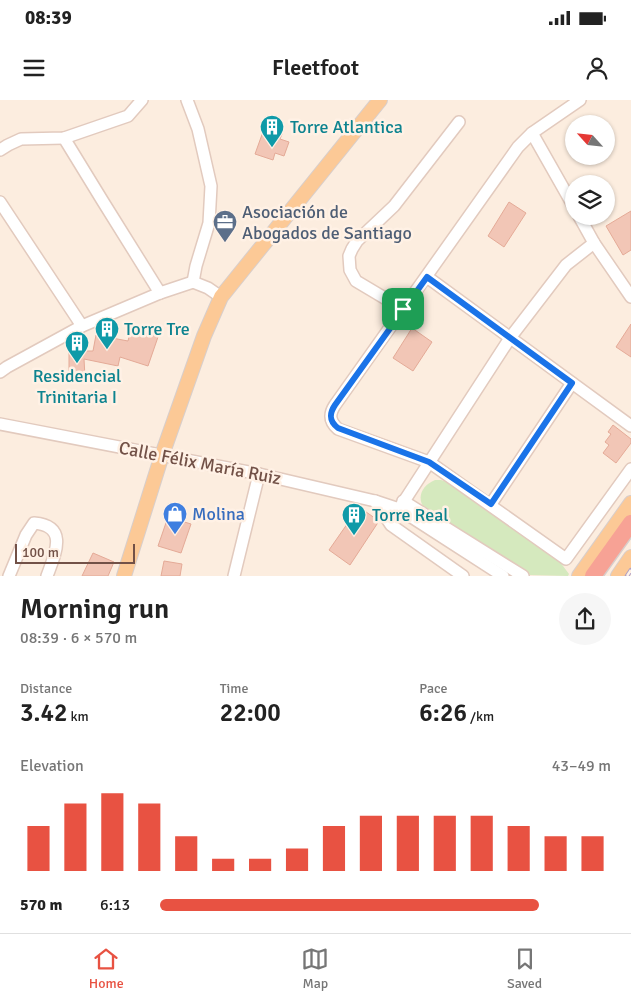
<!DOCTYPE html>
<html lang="en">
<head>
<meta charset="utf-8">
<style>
  :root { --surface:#fff; --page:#f6f6f6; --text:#222; --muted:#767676; --line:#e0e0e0; --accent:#e85242 }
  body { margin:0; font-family:Signika,sans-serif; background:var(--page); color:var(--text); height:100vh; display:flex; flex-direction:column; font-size:19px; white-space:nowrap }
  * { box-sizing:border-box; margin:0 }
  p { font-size:16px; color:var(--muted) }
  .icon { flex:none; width:28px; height:28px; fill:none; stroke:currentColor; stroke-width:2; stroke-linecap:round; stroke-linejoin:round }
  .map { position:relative; height:476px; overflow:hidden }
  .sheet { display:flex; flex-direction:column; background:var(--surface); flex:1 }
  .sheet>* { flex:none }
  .needle { width:32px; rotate:297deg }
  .buttons { position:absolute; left:565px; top:15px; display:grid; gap:10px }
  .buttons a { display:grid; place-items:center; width:50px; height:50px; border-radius:50%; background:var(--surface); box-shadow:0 1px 4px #0004; font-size:25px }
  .scale { position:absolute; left:15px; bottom:12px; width:120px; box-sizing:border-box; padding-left:5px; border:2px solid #725147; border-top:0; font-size:14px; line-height:18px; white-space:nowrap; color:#725147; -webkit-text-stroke:4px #fff1e5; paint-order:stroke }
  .pin { position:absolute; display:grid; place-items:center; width:42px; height:42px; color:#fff; margin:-21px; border-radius:10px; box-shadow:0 2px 8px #0006 }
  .round { display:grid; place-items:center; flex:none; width:52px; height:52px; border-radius:26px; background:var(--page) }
  .head { display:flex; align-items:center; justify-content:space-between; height:85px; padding:0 20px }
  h1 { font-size:28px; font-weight:600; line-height:38px }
  .metrics { display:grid; grid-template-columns:repeat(3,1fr); gap:8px; height:85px; padding:5px 20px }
  .metrics div { display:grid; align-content:center }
  .metrics b { font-size:25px; font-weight:600 }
  .metrics small { font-size:14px; font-weight:400 }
  .metrics p { font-size:14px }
  .chart { height:140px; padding:10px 20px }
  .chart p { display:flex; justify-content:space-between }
  .chart svg { width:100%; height:90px; margin-top:5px; stroke:var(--accent); stroke-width:6 }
  ul { padding:0 20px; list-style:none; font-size:16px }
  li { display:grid; grid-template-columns:80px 60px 1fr; align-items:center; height:38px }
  li i { height:12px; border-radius:6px; background:var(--accent) }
  .status { display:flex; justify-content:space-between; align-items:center; height:35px; padding:0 25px; background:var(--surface); direction:ltr }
  .status svg { height:14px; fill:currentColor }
  header { display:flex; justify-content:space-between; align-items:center; height:65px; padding:0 20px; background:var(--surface); font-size:22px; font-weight:600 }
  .tab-bar { display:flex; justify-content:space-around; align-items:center; height:70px; border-top:1px solid var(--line); background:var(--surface); font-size:14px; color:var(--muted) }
  .tab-bar a { display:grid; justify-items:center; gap:2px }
  .tab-bar .selected { color:var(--accent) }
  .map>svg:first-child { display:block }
  .green { fill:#d5e9be }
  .building { fill:#f2c6b6; stroke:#e4aa97 }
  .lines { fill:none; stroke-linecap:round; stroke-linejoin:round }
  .minor-casing { stroke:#e2cabe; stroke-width:14 }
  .major-casing { stroke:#d8cecb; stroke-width:16 }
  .highway-casing { stroke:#d8cecb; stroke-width:19 }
  .minor { stroke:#fff; stroke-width:11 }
  .major { stroke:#fcc996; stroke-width:14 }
  .highway { stroke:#f7a295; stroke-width:16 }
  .rail-casing { stroke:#ae9fc4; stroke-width:4.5 }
  .rail { stroke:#fff1e5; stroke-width:2.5; stroke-dasharray:8; stroke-linecap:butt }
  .route-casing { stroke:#fff; stroke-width:10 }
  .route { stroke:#1a73e8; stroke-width:6 }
  .labels { text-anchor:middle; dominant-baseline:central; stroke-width:5; stroke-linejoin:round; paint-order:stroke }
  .culture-label { font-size:18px; fill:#0d838f; stroke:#fff1e5; text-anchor:start }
  .service-label { font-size:18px; fill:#4e5e75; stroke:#fff1e5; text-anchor:start }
  .street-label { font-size:18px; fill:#725147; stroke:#fff1e5 }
  .shop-label { font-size:18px; fill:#366cbe; stroke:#fff1e5; text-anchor:start }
</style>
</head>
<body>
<div class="status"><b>08:39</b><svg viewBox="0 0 49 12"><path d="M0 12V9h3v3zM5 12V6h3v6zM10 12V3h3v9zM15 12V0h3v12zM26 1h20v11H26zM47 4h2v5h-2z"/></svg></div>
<header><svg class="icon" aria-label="menu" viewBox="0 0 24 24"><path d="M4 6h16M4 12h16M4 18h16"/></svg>Fleetfoot<svg class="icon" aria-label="person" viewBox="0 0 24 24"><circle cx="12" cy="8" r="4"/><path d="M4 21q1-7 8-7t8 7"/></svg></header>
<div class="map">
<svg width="631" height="476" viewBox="0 0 631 476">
  <rect width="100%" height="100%" fill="#fceddf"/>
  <path class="green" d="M435,380H441L447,382L560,462L569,474L568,476L530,475L424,408C416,396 423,385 435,380Z"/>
  <g class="building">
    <polygon points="264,29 282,34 280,39 289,42 284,56 275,53 273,60 255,54"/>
    <polygon points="509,102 526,113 504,147 488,136"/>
    <polygon points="631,111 631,150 623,155 606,126"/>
    <polygon points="631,224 631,257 616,247"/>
    <polygon points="412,228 432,242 413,271 393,258"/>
    <polygon points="131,229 158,237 148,266 120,257 118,266 84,259 85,277 69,277 69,251 93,251 96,235 128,241"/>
    <polygon points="613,325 631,339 631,343 616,363 603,353 609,345 605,342 611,334 608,332"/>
    <polygon points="359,407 379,421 350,465 329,450"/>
    <polygon points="168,417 191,424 181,453 158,446"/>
    <polygon points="93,453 114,462 108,476 82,476"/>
    <polygon points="164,461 182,464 180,476 161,476"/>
  </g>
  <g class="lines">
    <defs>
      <g id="minor">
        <polyline points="187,0 198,29 211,86 209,123 196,166 193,182"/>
        <path d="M580,0L532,33L518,47L335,305C329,314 329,321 338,329L429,362L566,459L631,369"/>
        <polyline points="532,33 574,107"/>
        <polyline points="64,38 102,100 160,193"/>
        <polyline points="0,50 8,45 21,39 64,38 128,16 142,0"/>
        <polyline points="0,102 82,226"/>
        <polyline points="579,116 594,143 631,197"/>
        <polyline points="427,177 631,326"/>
        <polyline points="403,209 356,181 350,170 349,156 352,149 357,141 394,106 459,22"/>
        <polyline points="0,272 7,267 82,226 160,193 193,182 208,188 221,197"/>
        <polyline points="0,324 259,374 375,401 399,409 503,476"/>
        <polyline points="375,401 391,425 463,476"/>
        <polyline points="403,401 523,476"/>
        <polyline points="491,404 572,283"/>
        <polyline points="399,409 510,238 566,165 594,143"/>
        <path d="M9,476L26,435L34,423C69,426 55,454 47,476"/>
        <polyline points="234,476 259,374"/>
      </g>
      <g id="major">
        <polyline points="124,476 162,355 204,236 221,197 380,0"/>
        <polyline points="579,476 631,403"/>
        <polyline points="618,476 631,457"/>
      </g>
      <polyline id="highway" points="593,476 631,423"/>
    </defs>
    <use href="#minor" class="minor-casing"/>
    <use href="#major" class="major-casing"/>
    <use href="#highway" class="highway-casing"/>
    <use href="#minor" class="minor"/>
    <use href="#major" class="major"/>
    <use href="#highway" class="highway"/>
    <defs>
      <polyline id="rail" points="627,476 631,470"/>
    </defs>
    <use href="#rail" class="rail-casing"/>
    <use href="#rail" class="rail"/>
  </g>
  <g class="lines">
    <defs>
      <path id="route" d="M427,177L572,283L491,404L429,362L338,328C329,321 329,314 335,305Z"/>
    </defs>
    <use href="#route" class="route-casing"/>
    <use href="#route" class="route"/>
  </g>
  <defs>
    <symbol id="building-pin" viewBox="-11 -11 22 30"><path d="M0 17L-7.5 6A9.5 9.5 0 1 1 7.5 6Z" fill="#0f9aa8" stroke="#fff1e5"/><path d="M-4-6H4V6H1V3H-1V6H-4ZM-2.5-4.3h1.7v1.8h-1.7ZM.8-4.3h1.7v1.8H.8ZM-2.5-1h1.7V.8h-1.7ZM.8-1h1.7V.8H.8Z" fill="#fff"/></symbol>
    <symbol id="office-pin" viewBox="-11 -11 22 30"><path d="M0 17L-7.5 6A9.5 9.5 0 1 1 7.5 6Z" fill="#5c6f8a" stroke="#fff1e5"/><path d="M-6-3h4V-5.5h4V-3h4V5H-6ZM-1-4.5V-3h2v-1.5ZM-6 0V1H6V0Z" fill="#fff"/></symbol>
    <symbol id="shop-pin" viewBox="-11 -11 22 30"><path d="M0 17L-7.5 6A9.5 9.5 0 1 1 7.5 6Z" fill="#3f7fe0" stroke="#fff1e5"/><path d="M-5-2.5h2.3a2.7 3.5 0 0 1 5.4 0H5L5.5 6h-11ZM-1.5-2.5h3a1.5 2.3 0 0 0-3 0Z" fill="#fff"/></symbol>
  </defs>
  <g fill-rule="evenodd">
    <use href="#building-pin" x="258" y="13" width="28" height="38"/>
    <use href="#office-pin" x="211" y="108" width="28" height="38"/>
    <use href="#building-pin" x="93" y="215" width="28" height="38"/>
    <use href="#building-pin" x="63" y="229" width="28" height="38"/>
    <use href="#shop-pin" x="161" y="400" width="28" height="38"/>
    <use href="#building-pin" x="340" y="401" width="28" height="38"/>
  </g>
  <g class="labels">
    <g class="culture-label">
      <text x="290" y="27">Torre Atlantica</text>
      <text x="124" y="229">Torre Tre</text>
      <text x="77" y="276" text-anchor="middle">Residencial<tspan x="77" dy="21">Trinitaria I</tspan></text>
      <text x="372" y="415">Torre Real</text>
    </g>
    <g class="service-label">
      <text x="242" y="112">Asociación de<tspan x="242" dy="21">Abogados de Santiago</tspan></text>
    </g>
    <g class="street-label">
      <text transform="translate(200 363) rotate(11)">Calle Félix María Ruiz</text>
    </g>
    <g class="shop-label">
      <text x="192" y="414">Molina</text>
    </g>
  </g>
</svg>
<div class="buttons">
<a><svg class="needle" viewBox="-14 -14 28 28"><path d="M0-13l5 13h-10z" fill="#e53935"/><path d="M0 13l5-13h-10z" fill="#767676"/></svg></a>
<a><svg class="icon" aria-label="layers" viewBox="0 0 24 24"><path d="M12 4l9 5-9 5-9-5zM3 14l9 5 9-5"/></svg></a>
</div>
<div class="scale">100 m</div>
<div class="pin" style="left:403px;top:209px;background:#1e9e55"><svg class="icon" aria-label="arrive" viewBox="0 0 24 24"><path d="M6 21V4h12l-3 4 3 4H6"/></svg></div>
</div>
<section class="sheet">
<div class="head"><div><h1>Morning run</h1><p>08:39 · 6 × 570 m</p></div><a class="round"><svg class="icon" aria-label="share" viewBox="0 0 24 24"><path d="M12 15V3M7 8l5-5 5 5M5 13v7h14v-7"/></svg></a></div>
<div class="metrics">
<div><p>Distance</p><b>3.42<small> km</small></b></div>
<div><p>Time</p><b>22:00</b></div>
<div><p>Pace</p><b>6:26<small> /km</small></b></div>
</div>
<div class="chart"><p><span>Elevation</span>43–49 m</p>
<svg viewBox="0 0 160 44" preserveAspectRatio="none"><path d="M5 44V22M15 44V11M25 44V6M35 44V11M45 44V27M55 44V38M65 44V38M75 44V33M85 44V22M95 44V17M105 44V17M115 44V17M125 44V17M135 44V22M145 44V27M155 44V27"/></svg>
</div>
<ul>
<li><b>570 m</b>6:13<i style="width:84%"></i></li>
</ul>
</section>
<nav class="tab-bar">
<a class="selected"><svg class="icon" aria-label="home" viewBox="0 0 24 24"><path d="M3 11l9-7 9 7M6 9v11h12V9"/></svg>Home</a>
<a><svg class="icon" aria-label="map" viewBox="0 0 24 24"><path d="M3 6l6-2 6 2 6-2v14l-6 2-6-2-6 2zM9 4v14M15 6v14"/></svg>Map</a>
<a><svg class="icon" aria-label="saved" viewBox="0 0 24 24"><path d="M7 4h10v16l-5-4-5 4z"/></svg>Saved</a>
</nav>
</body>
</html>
